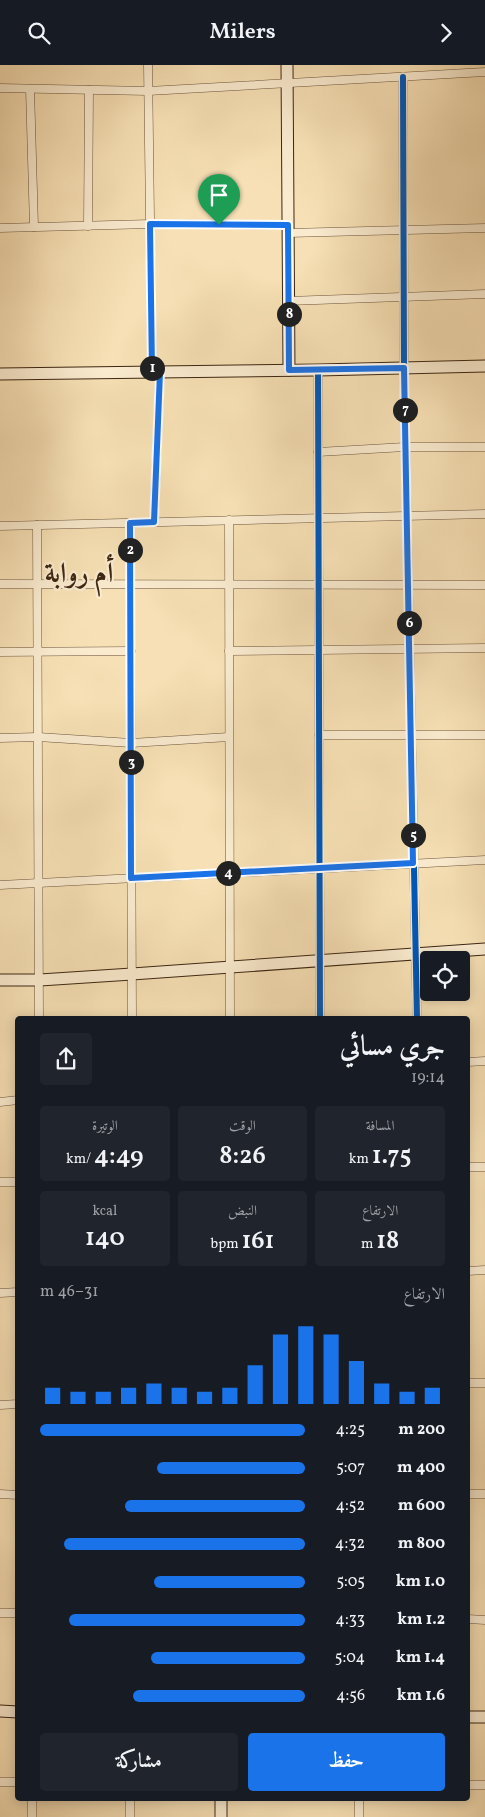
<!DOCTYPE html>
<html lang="ar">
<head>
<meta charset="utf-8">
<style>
  :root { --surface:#171b24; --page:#20242c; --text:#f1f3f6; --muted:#9ea1a6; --accent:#1a73e8 }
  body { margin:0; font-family:Vollkorn,Amiri,serif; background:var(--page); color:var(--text); direction:rtl; height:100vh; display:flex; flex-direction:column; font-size:19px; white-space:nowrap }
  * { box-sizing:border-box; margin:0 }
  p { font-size:16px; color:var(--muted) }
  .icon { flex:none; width:28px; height:28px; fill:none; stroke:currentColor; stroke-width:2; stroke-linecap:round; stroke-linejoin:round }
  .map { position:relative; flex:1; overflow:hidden; direction:ltr }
  .panel { position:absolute; left:15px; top:951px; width:455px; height:785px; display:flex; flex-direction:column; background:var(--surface); border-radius:5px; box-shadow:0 2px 12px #0003; direction:rtl }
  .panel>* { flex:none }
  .buttons { position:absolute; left:420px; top:886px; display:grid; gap:10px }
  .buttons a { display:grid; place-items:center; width:50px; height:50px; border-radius:5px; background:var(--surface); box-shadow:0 2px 12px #0003; font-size:25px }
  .pin { position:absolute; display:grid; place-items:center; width:42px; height:42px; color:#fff; margin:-51px -21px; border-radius:50% 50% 50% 0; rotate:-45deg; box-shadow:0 0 5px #0007 }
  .pin .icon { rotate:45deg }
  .km { position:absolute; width:25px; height:25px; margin:-12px; border-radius:50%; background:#222; color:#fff; font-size:14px; line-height:25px; text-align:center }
  .round { display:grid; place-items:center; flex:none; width:52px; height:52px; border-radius:5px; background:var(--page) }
  .head { display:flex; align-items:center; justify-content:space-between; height:85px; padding:0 25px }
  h1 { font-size:28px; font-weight:600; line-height:38px }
  .metrics { display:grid; grid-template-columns:repeat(3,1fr); gap:8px; height:85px; padding:5px 25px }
  .metrics div { display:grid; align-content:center; border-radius:5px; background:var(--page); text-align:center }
  .metrics b { font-size:25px; font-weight:600 }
  .metrics small { font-size:14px; font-weight:400 }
  .metrics p { font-size:14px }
  .chart { height:140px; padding:10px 25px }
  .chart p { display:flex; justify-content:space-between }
  .chart svg { width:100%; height:90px; margin-top:5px; stroke:var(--accent); stroke-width:6 }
  .primary-button { display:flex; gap:10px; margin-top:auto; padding:10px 25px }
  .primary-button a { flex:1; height:58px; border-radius:5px; background:var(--accent); color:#fff; font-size:20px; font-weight:600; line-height:58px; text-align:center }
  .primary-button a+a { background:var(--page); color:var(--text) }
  ul { padding:0 25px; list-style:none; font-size:16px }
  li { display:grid; grid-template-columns:80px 60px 1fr; align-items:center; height:38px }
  li i { height:12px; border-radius:6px; background:var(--accent) }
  header { display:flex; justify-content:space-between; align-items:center; height:65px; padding:0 25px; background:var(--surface); font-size:22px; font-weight:600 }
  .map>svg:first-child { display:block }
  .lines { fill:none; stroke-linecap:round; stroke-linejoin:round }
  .street-casing { stroke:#6c543b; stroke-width:9 }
  .secondary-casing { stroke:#3d2612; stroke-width:13 }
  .street { stroke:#faebcf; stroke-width:8 }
  .secondary { stroke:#faebcf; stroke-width:11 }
  .cycleway-casing { stroke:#faebcf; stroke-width:9 }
  .cycleway { stroke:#0057b8; stroke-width:6 }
  .route-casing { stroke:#fff; stroke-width:10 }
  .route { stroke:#1a73e8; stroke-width:6 }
  .labels { text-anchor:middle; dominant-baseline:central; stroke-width:4.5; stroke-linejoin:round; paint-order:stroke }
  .town-label { font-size:28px; font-weight:bold; fill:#3d2612; stroke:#faebcf }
</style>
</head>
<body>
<header><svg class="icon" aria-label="forward" viewBox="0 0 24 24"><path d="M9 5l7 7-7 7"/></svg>Milers<svg class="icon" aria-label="search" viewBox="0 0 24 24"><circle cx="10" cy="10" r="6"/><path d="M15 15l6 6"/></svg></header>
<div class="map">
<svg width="485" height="1752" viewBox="0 0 485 1752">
  <rect width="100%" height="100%" fill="#f7e0b5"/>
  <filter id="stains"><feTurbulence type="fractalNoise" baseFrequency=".004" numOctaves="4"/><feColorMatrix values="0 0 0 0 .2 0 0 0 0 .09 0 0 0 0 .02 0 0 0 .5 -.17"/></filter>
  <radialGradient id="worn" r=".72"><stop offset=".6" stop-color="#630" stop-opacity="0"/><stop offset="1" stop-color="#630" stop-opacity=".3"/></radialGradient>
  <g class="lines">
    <defs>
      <g id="street">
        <polyline points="148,0 152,307"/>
        <polyline points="403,12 404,303 417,954"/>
        <polyline points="0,23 148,26 485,7"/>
        <polyline points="30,24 34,162"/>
        <polyline points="88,161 89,25"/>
        <polyline points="0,163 150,159 288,160"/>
        <polyline points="288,168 485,163"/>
        <polyline points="288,236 485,229"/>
        <polyline points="318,305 320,954"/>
        <polyline points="318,387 405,382 485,382"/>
        <polyline points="229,455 230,954"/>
        <polyline points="154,457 160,307"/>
        <polyline points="130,458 132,954"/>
        <polyline points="37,460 39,954"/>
        <polyline points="0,461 485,449"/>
        <polyline points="0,519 485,520"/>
        <polyline points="229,586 485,583"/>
        <polyline points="0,587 131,586"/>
        <polyline points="319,670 485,670"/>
        <polyline points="0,673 38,672 131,678 229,672"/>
        <polyline points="0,820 485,795"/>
        <polyline points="468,997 485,996"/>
        <polyline points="0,1037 18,1035"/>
        <polyline points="468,1102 485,1102"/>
        <polyline points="0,1117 18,1117"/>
        <polyline points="468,1206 485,1205"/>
        <polyline points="0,1228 18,1227"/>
        <polyline points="468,1318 485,1318"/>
        <polyline points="0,1340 18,1339"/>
        <polyline points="0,1429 18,1430"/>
        <polyline points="468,1429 485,1429"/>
        <polyline points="0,1548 18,1548"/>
        <polyline points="468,1554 485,1555"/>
        <polyline points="0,1717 18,1717"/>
        <polyline points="468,1720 485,1720"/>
        <polyline points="32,1752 32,1734"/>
        <polyline points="130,1752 130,1734"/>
        <polyline points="359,1752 359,1734"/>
      </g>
      <g id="secondary">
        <polyline points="287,0 289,305"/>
        <polyline points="0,309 318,305 485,301"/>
        <polyline points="0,915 40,915 132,909 485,884"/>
        <polyline points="0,1646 18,1647"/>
        <polyline points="468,1652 485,1652"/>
        <polyline points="221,1752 221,1734"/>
      </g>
    </defs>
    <use href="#street" class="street-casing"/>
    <use href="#secondary" class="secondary-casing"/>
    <use href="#street" class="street"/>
    <use href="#secondary" class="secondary"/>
    <defs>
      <g id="cycleway">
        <polyline points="403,12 404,303 417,954"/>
        <polyline points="318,305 320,954"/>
      </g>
    </defs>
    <use href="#cycleway" class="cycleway-casing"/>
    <use href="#cycleway" class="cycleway"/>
  </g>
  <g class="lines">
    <defs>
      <polygon id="route" points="150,159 288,160 289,305 404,303 413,798 131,813 130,458 154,457 160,307 152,307"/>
    </defs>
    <use href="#route" class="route-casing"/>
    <use href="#route" class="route"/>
  </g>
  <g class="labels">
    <g class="town-label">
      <text x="79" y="509">أم روابة</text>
    </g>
  </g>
  <rect width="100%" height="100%" filter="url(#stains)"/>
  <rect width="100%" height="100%" fill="url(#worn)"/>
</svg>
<div class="buttons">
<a><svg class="icon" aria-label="locate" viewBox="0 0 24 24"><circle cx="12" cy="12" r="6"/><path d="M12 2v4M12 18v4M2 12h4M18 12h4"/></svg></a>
</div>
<div class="pin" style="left:219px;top:160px;background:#1e9e55"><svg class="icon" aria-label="arrive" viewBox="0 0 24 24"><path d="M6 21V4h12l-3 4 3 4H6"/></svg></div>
<b class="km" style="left:152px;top:303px">1</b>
<b class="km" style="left:130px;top:485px">2</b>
<b class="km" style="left:131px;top:697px">3</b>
<b class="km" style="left:228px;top:808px">4</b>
<b class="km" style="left:413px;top:770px">5</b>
<b class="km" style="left:409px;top:558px">6</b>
<b class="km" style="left:405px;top:345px">7</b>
<b class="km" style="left:289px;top:249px">8</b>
<section class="panel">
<div class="head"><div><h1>جري مسائي</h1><p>19:14</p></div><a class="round"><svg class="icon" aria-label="share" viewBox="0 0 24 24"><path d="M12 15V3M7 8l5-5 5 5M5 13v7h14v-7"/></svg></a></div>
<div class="metrics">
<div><p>المسافة</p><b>1.75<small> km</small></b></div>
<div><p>الوقت</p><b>8:26</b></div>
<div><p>الوتيرة</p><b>4:49<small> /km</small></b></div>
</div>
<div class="metrics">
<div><p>الارتفاع</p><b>18<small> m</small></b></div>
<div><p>النبض</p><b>161<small> bpm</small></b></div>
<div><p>kcal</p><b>140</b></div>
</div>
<div class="chart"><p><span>الارتفاع</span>31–46 m</p>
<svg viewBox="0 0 160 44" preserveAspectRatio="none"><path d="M5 44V36M15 44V38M25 44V38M35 44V36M45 44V34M55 44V36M65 44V38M75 44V36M85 44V25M95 44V10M105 44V6M115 44V10M125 44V23M135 44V34M145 44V38M155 44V36"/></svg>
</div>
<ul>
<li><b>200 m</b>4:25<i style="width:100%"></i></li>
<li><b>400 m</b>5:07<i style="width:56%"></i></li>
<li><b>600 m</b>4:52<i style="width:68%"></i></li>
<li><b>800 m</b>4:32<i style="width:91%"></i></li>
<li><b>1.0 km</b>5:05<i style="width:57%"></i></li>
<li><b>1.2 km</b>4:33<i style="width:89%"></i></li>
<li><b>1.4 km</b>5:04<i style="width:58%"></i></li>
<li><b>1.6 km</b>4:56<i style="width:65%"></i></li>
</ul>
<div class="primary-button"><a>حفظ</a><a>مشاركة</a></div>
</section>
</div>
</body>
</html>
